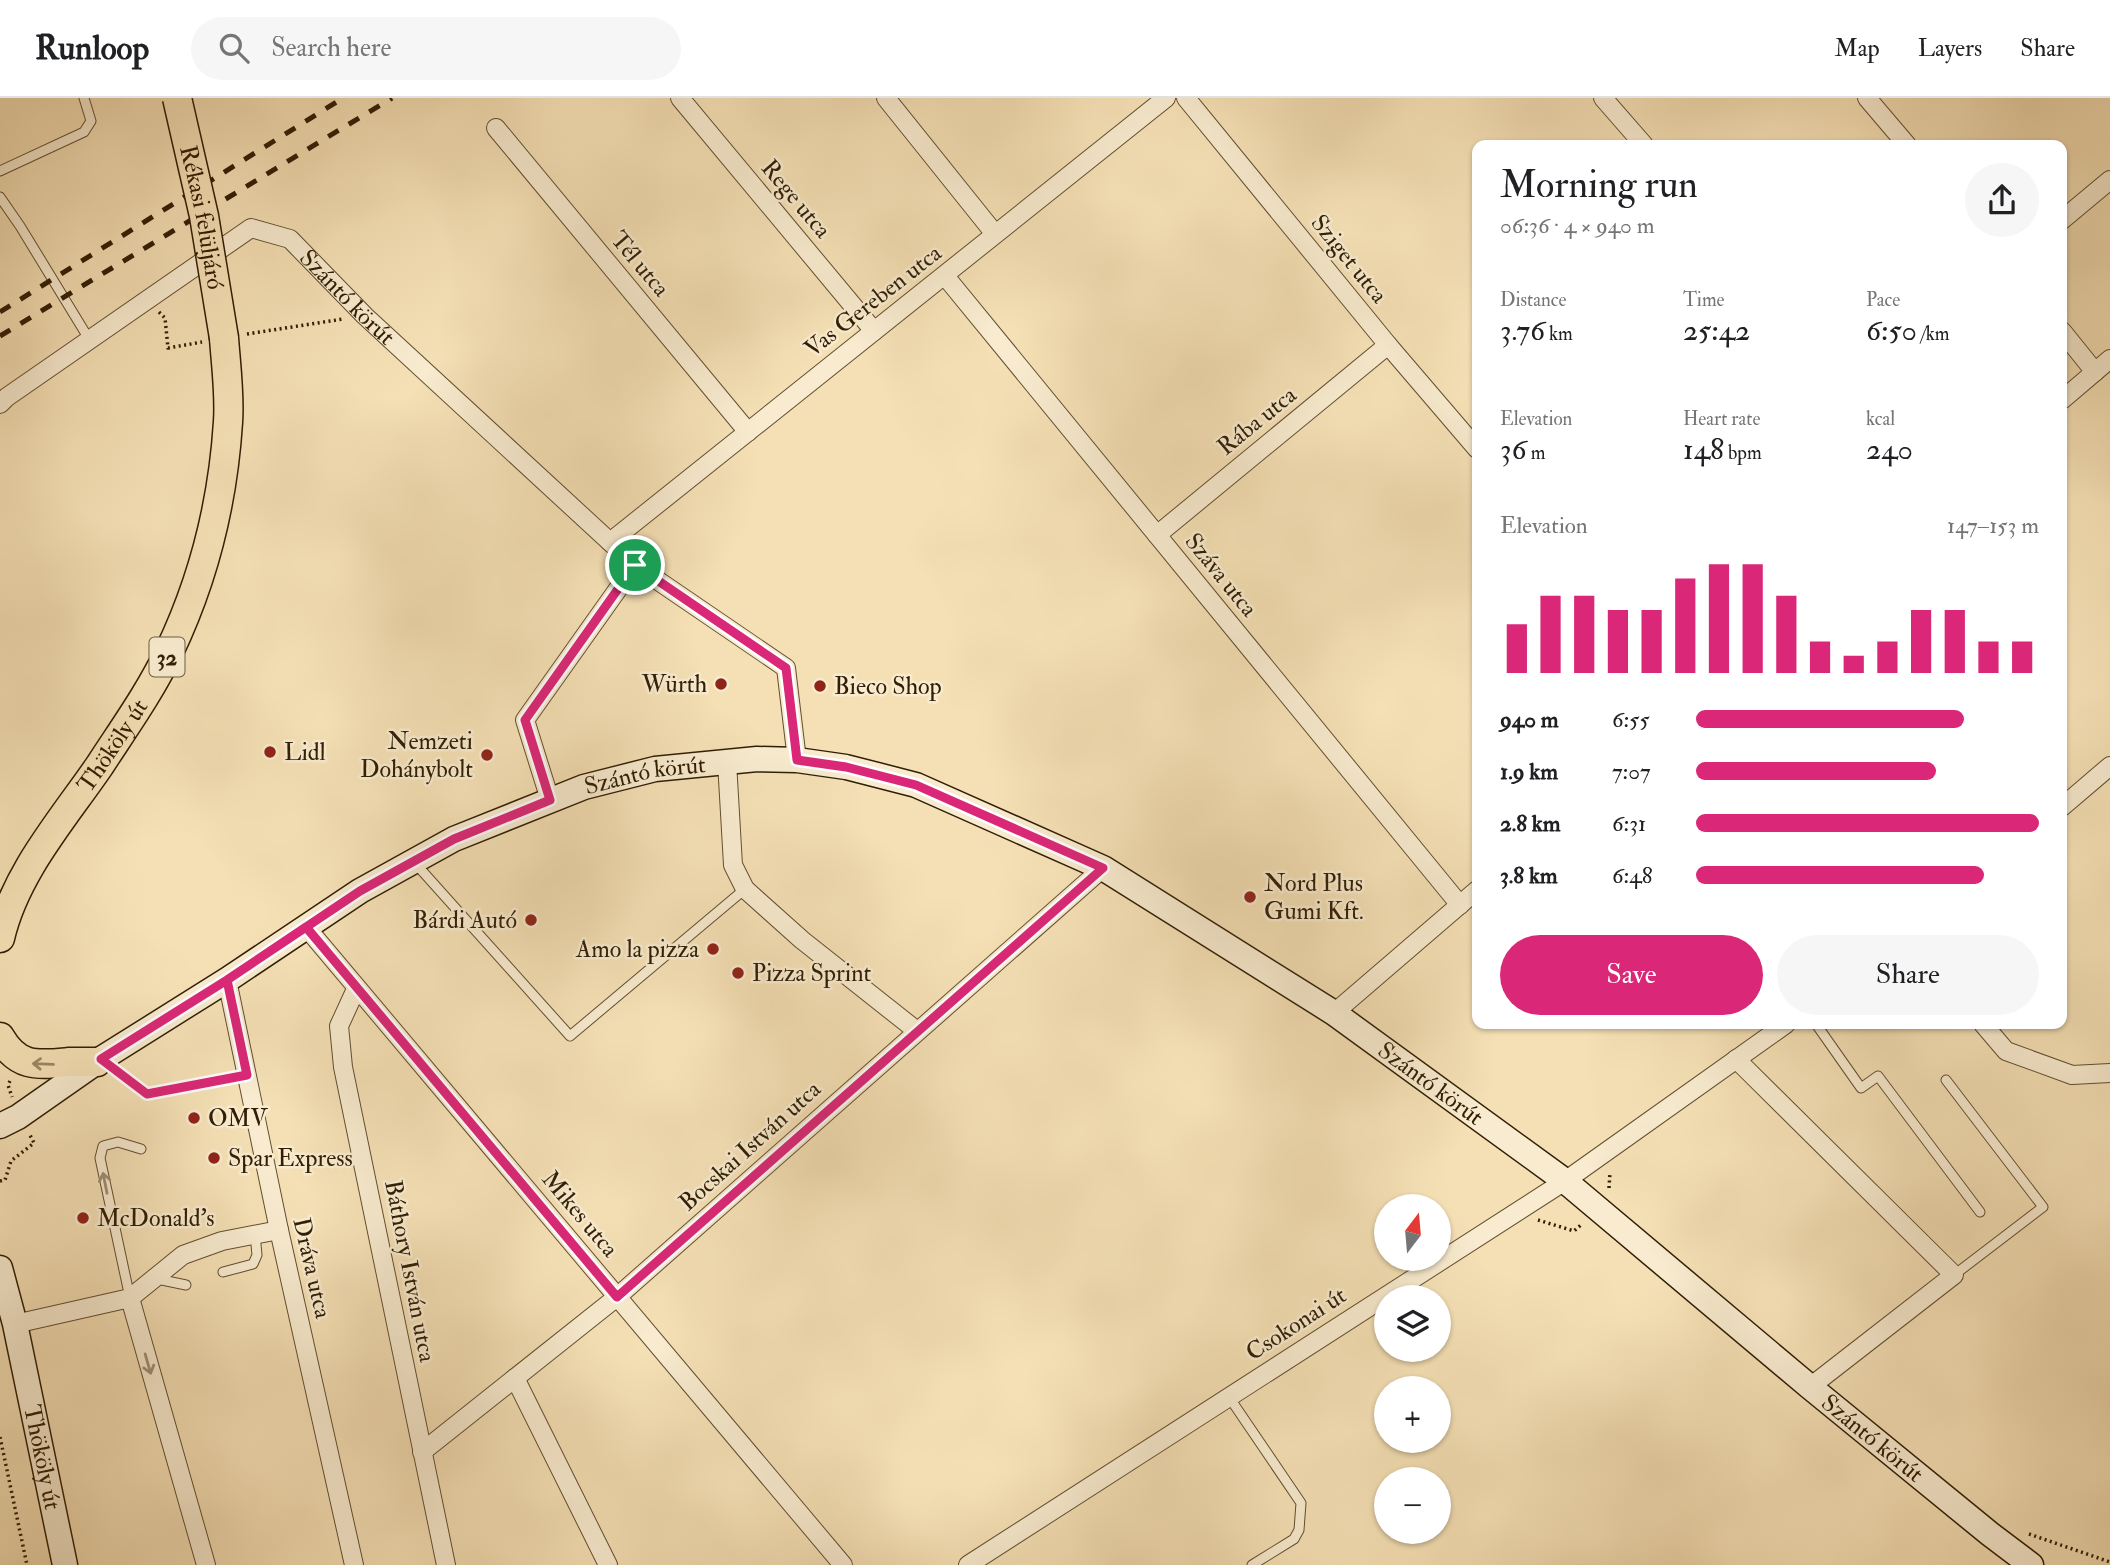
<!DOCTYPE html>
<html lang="en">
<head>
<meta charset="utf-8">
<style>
  :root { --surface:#fff; --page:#f6f6f6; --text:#202124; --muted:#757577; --line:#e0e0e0; --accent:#db2777 }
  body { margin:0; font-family:"IM FELL Double Pica",serif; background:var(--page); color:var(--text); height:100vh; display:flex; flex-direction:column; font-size:26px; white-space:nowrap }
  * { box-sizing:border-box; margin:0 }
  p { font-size:23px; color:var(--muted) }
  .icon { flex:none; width:38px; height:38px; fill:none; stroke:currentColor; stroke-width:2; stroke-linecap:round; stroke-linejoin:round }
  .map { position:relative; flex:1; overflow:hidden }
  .panel { position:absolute; left:1472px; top:42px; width:595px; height:889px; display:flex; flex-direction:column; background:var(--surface); border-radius:14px; box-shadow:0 2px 5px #0004 }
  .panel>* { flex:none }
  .needle { width:46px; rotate:16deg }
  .tools { position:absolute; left:1374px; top:1096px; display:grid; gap:14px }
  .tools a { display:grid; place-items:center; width:77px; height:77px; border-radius:50%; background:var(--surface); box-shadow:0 2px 5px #0004; font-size:35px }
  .pin { position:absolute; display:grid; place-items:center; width:60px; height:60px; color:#fff; margin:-30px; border:4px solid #fff; border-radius:50%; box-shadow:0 2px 7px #0007 }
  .round { display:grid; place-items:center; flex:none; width:74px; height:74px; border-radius:37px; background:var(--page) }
  .head { display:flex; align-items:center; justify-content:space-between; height:119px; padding:0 28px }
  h1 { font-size:38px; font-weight:600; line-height:52px }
  .stats { display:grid; grid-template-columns:repeat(3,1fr); gap:10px; height:119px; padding:7px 28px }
  .stats div { display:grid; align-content:center }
  .stats b { font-size:30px; font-weight:600 }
  .stats small { font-size:19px; font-weight:400 }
  .stats p { font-size:19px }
  .chart { height:196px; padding:14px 28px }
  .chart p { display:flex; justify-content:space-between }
  .chart svg { width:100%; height:126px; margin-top:7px; stroke:var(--accent); stroke-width:6 }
  .primary-button { display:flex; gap:14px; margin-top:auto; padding:14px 28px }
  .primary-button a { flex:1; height:80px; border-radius:42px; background:var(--accent); color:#fff; font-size:28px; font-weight:600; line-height:80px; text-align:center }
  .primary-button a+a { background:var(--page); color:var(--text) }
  ul { padding:0 28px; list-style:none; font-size:23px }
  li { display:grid; grid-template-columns:112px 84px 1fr; align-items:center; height:52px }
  li i { height:18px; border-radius:9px; background:var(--accent) }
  header { display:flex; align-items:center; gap:42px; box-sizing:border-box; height:98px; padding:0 35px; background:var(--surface); border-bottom:2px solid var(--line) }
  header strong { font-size:33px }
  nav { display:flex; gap:38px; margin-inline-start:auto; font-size:24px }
  .search { width:490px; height:63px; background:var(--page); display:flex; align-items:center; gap:18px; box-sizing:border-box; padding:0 24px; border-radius:38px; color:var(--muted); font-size:26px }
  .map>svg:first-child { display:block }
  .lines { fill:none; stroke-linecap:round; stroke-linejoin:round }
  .lane-casing { stroke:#624e30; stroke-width:11 }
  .street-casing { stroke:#624e30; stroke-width:20 }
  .secondary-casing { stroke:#311e04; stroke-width:27 }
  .primary-casing { stroke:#311e04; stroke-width:31 }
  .path { stroke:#311e04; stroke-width:3.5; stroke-dasharray:2 3.5; stroke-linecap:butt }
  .lane { stroke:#f8ebcf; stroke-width:9 }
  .street { stroke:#f8ebcf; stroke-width:18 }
  .secondary { stroke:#f8ebcf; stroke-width:24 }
  .primary { stroke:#f5e0b5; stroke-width:28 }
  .rail { stroke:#311e04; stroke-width:5; stroke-dasharray:12 12; stroke-linecap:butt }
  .primary-bridge-casing { stroke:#311e04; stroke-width:31; stroke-linecap:butt }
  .primary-bridge { stroke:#f5e0b5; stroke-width:28 }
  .oneway { stroke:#9d8965 }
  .oneway2 { stroke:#9e8f74 }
  .route-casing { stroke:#fff; stroke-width:14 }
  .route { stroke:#db2777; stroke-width:9 }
  .poi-dot { fill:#8f2418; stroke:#f8ebcf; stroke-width:2.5 }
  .labels { text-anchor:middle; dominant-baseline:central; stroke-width:5; stroke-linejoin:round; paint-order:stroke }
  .shield { fill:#f8ebcf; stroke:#6d5c41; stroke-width:2 }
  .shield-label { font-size:23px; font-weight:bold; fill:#311e04 }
  .street-label { font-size:24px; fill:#311e04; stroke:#f8ebcf }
  .poi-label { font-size:24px; fill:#311e04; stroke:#f8ebcf; text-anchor:start }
</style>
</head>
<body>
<header>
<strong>Runloop</strong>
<div class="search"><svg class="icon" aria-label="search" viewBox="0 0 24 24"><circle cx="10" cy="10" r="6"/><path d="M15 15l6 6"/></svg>Search here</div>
<nav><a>Map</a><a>Layers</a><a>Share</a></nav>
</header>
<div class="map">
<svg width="2110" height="1467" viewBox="0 0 2110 1467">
  <rect width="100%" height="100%" fill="#f5e0b5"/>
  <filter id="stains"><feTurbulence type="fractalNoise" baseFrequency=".00286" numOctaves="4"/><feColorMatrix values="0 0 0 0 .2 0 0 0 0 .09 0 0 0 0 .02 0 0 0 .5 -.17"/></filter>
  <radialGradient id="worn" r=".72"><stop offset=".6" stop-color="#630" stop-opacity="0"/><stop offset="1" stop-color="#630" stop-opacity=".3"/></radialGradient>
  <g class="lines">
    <defs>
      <g id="lane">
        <polyline points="0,73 84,34 91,23 84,0"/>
        <polyline points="0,99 20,128 89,241"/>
        <polyline points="415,765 570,938 745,791"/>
        <polyline points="1816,926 1861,990 1878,978 1980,1114"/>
        <polyline points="104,963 147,996 247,977"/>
        <polyline points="1946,982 2043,1109 1954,1177"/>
        <polyline points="223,1174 253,1166 257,1157 255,1136"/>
        <polyline points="157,1181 186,1187"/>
        <polyline points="130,1200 100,1060 103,1048 118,1044 141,1051"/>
        <polyline points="1229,1299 1301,1405 1299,1432 1294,1441 1252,1467"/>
      </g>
      <g id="street">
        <polyline points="680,0 874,233"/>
        <polyline points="886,0 995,136"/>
        <polyline points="1186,0 1388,247 1477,351"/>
        <polyline points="1603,0 1644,47"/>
        <polyline points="1867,0 1907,47"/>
        <polyline points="496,30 748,334"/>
        <polyline points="2062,122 2110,82"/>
        <polyline points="945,178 1460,807"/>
        <polyline points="2062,233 2095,274"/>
        <polyline points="2062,302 2110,261"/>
        <path id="s1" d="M0,306L7,299L251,130L290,141L365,218L635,467L786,570L797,662"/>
        <polyline points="1157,437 1388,247"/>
        <polyline points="610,444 1166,0"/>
        <polyline points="727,664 733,767 745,791 802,842 917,933"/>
        <polyline points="550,702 525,622 635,467"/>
        <polyline points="2062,709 2110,668"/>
        <polyline points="306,829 843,1467"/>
        <polyline points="227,882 279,1132 354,1467"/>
        <polyline points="356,891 339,928 343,969 446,1467"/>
        <polyline points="1334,915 1477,792"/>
        <polyline points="1983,926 2006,953 2072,977 2110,975"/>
        <polyline points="1736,961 1954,1177 1810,1289"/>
        <polyline points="130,1200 206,1467"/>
        <polyline points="15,1226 130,1200 183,1157 222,1143 279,1132"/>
        <polyline points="515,1280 608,1467"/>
        <polyline points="422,1354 617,1199 1103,770"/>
        <polyline points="968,1467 1565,1083 1786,926"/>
      </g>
      <g id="secondary">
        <path id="s2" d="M0,1028L18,1019L101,961L227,882L360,793L454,741L584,689L655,671L757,661L797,662L846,669L916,687L1103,770L1334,915L1565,1083L1810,1289L1990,1436L2031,1467"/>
        <path id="s3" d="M0,1170L15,1226L65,1467"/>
      </g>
      <g id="primary">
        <path id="s4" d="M0,840C15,775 63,721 100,667C124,630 150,594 169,554C203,483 223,403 228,324C230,297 226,268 224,240"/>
        <path d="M0,939C18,970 37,967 69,964C78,964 88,964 97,964"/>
      </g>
    </defs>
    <use href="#lane" class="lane-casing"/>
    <use href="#street" class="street-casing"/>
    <use href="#secondary" class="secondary-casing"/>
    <use href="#primary" class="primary-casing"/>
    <g class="path">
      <polyline points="159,214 165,220 168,250 202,244"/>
      <polyline points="247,236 343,221"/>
      <polyline points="10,983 8,987 12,999"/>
      <polyline points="0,1083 5,1082 11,1063 34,1045 30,1037"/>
      <polyline points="1609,1090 1610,1074"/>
      <polyline points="1538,1122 1574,1133 1582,1126"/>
      <polyline points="0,1339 27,1467"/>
      <polyline points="2029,1436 2110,1464"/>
    </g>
    <use href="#lane" class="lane"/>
    <use href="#street" class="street"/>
    <use href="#secondary" class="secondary"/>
    <use href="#primary" class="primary"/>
    <g class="rail">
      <polyline points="0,214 343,0"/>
      <polyline points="0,238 392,0"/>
    </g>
    <defs>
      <g id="primary-bridge">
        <path id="s5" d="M177,0L204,118L224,240"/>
      </g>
    </defs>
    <use href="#primary-bridge" class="primary-bridge-casing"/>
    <use href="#primary-bridge" class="primary-bridge"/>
  </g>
  <defs><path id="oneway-shaft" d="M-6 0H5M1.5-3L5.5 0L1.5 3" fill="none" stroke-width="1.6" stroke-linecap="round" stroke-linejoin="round" transform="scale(1.75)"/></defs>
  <use class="oneway" href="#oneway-shaft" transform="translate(43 966) rotate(-178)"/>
  <g class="oneway2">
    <use href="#oneway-shaft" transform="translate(105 1085) rotate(-101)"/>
    <use href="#oneway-shaft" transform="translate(148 1266) rotate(74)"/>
  </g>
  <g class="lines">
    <defs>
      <polyline id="route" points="635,467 525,622 550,702 454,741 360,793 227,882 101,961 147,996 247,977 227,882 306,829 617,1199 1103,770 916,687 846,669 797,662 786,570 635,467"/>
    </defs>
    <use href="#route" class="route-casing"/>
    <use href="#route" class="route"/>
  </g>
  <g class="poi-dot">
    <circle cx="721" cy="586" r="7"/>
    <circle cx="820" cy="588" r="7"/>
    <circle cx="270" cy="654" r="7"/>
    <circle cx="487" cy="657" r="7"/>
    <circle cx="1250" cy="799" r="7"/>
    <circle cx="531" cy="822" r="7"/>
    <circle cx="713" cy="851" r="7"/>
    <circle cx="738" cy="875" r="7"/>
    <circle cx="194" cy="1020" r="7"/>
    <circle cx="214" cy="1060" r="7"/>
    <circle cx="83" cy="1120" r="7"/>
  </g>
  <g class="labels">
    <rect class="shield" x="149.5" y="539.5" width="35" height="39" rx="5"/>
    <g class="shield-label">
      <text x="167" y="559">32</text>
    </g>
    <g class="street-label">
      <text transform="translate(796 101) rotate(50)">Rege utca</text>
      <text stroke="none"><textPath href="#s5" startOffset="122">Rékasi felüljáró</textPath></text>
      <text transform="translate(1349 161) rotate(51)">Sziget utca</text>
      <text transform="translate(640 166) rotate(50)">Tél utca</text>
      <text stroke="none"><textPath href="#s1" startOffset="429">Szántó körút</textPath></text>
      <text transform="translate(873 203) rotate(-38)">Vas Gereben utca</text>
      <text transform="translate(1257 323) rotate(-39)">Rába utca</text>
      <text transform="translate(1221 477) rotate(51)">Száva utca</text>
      <text stroke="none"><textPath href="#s4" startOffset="224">Thököly út</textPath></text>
      <text stroke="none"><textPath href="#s2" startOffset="740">Szántó körút</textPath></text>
      <text stroke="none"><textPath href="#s2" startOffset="1612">Szántó körút</textPath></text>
      <text transform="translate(750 1048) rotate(-42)">Bocskai István utca</text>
      <text transform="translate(580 1116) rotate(50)">Mikes utca</text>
      <text transform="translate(312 1170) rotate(77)">Dráva utca</text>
      <text transform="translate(410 1173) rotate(79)">Báthory István utca</text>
      <text transform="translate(1296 1226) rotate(-33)">Csokonai út</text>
      <text stroke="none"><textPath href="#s2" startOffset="2179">Szántó körút</textPath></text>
      <text stroke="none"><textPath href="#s3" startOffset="194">Thököly út</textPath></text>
    </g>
    <g class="poi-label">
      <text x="707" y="586" text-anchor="end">Würth</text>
      <text x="834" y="588">Bieco Shop</text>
      <text x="473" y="643" text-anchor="end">Nemzeti<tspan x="473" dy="28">Dohánybolt</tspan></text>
      <text x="284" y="654">Lidl</text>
      <text x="1264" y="785">Nord Plus<tspan x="1264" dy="28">Gumi Kft.</tspan></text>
      <text x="517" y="822" text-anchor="end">Bárdi Autó</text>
      <text x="699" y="851" text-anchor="end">Amo la pizza</text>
      <text x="752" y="875">Pizza Sprint</text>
      <text x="208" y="1020">OMV</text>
      <text x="228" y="1060">Spar Express</text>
      <text x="97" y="1120">McDonald's</text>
    </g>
  </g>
  <rect width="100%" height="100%" filter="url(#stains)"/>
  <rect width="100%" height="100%" fill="url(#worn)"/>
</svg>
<div class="tools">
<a><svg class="needle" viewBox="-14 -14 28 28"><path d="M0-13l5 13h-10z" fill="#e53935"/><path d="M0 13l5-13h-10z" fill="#757577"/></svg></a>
<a><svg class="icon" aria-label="layers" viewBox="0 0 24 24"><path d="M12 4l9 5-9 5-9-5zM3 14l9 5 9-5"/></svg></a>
<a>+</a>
<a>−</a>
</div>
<div class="pin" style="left:635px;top:467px;background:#1e9e55"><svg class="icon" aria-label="arrive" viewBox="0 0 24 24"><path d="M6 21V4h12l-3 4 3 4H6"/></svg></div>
<section class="panel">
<div class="head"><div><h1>Morning run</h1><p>06:36 · 4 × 940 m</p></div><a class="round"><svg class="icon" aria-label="share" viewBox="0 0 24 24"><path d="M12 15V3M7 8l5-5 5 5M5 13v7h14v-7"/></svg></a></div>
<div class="stats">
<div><p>Distance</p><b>3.76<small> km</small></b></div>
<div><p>Time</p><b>25:42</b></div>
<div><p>Pace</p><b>6:50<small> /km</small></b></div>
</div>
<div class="stats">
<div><p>Elevation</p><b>36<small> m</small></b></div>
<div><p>Heart rate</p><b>148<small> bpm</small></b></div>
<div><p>kcal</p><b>240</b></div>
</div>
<div class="chart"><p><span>Elevation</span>147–153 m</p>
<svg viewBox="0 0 160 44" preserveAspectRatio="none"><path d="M5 44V27M15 44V17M25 44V17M35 44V22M45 44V22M55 44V11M65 44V6M75 44V6M85 44V17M95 44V33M105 44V38M115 44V33M125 44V22M135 44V22M145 44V33M155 44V33"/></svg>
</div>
<ul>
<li><b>940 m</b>6:55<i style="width:78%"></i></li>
<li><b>1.9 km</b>7:07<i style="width:70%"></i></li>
<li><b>2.8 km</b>6:31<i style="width:100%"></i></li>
<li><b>3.8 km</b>6:48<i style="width:84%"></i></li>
</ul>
<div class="primary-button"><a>Save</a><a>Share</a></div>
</section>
</div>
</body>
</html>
